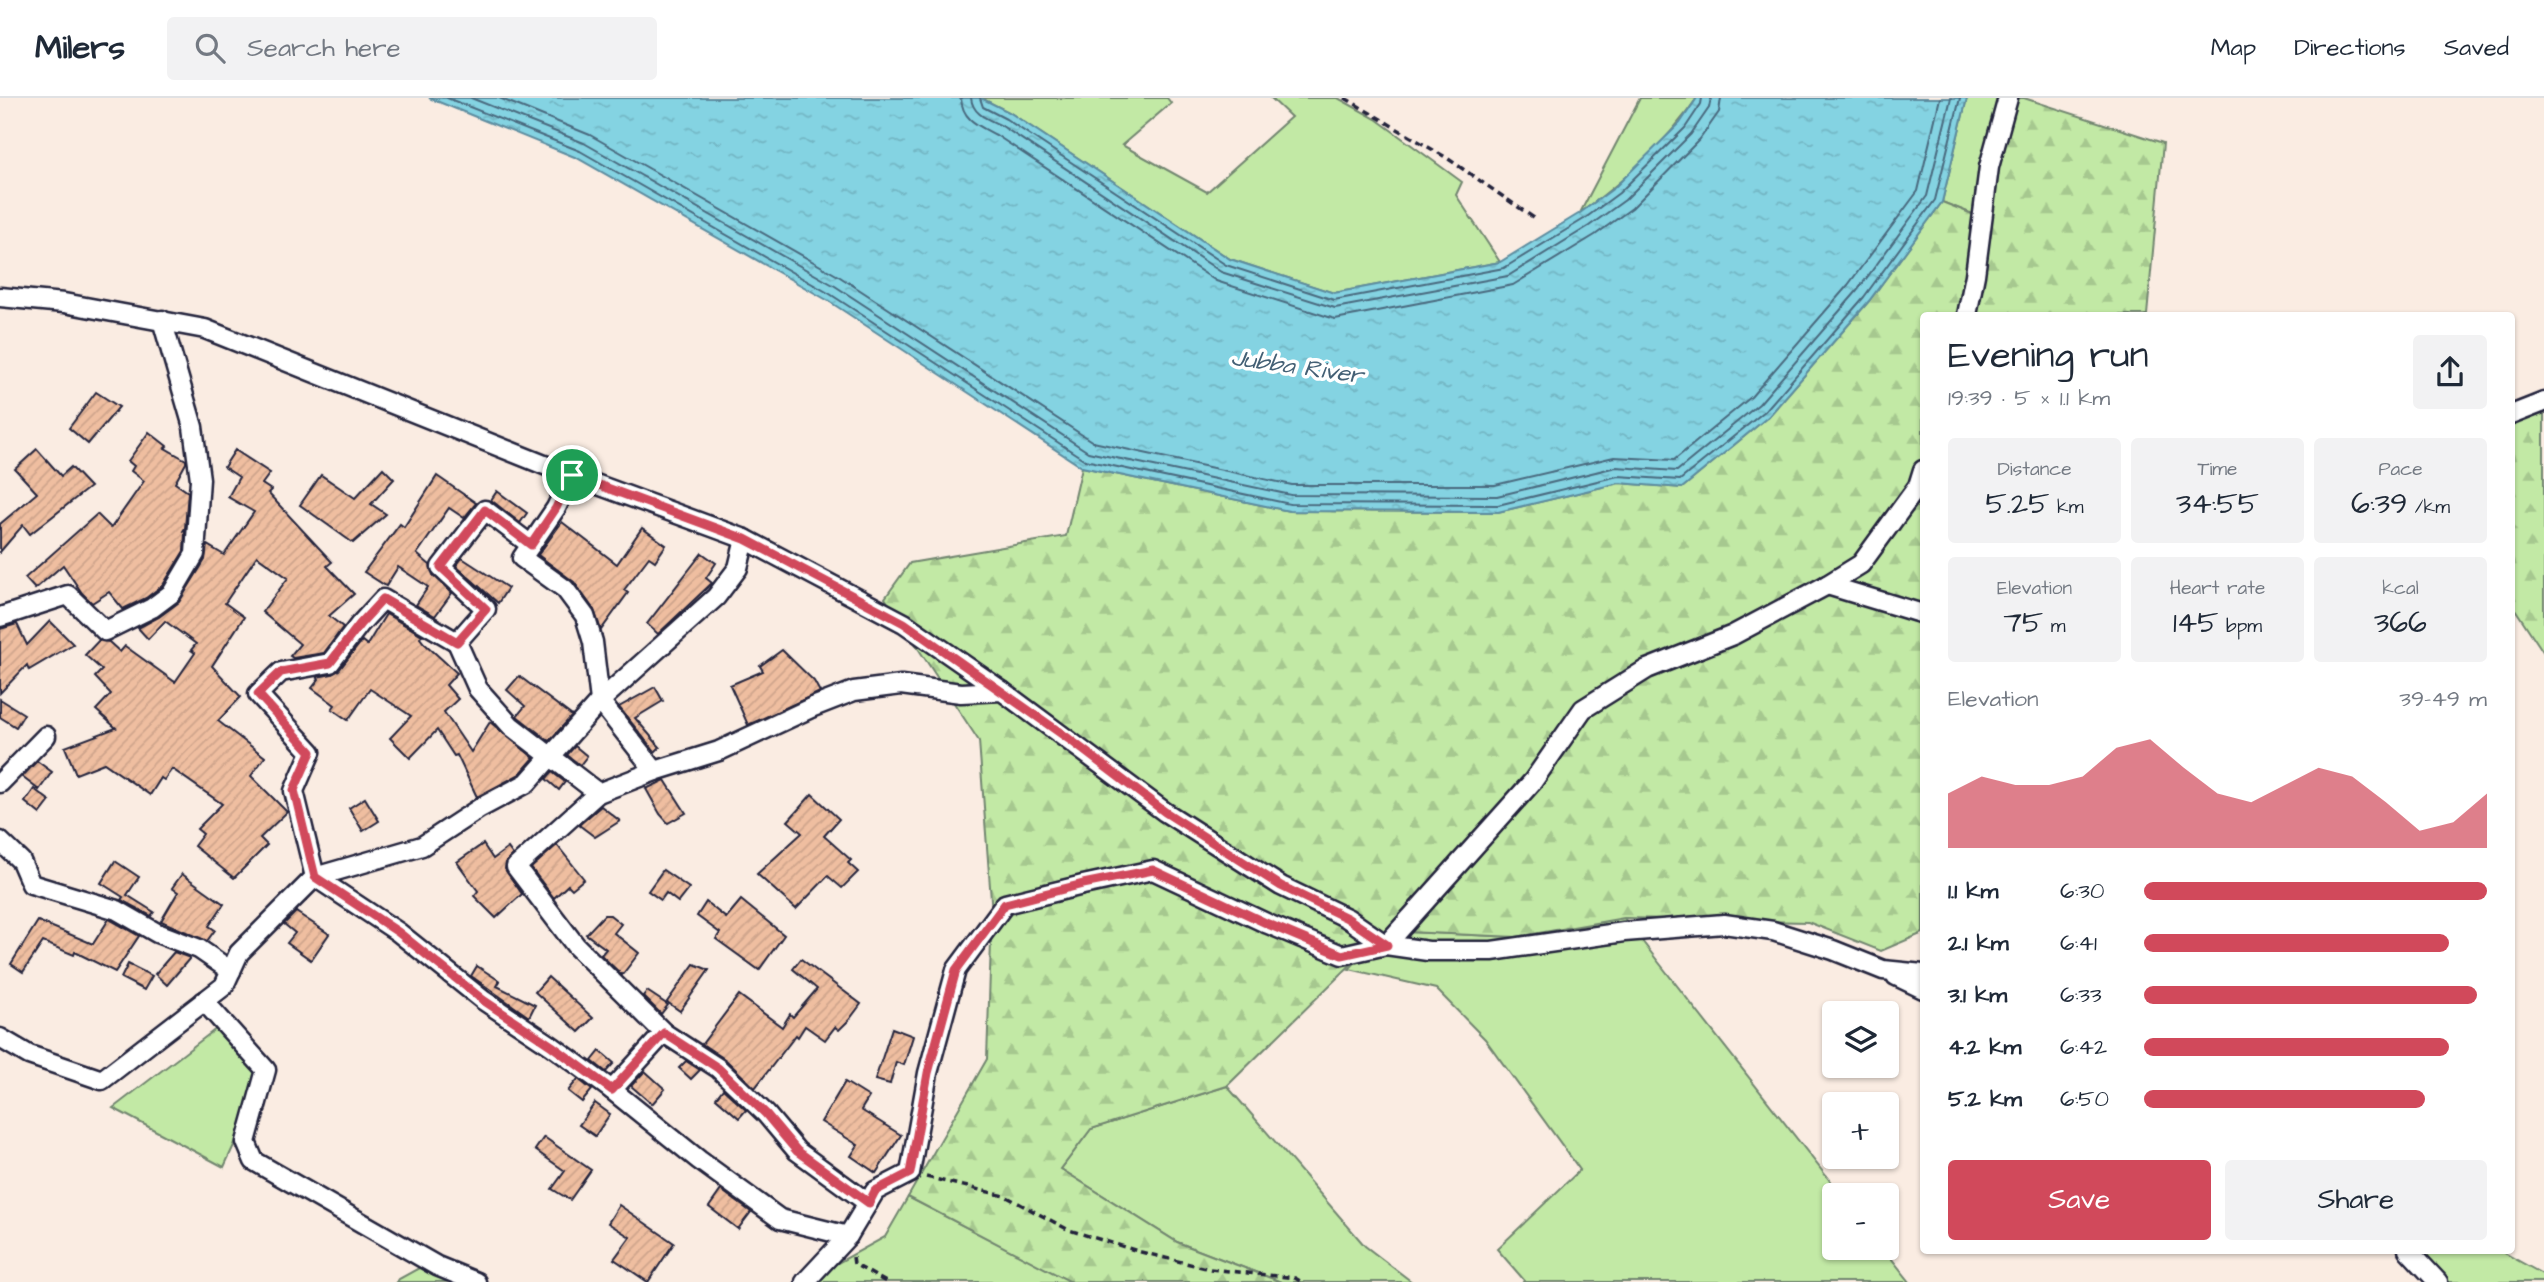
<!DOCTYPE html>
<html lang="en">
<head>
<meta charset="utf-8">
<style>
  :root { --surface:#fff; --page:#f2f2f3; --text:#1f2937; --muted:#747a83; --line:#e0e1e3; --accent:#d1495b }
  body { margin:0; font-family:"Architects Daughter",sans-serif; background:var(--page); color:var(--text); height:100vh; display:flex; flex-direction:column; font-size:26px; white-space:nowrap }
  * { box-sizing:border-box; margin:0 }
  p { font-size:23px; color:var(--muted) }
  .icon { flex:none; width:38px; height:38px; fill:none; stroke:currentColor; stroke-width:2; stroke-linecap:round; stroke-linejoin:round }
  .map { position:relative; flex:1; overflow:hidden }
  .drawer { position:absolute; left:1920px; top:214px; width:595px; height:942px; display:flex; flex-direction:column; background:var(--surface); border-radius:7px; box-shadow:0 2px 5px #0004 }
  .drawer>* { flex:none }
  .buttons { position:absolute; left:1822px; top:903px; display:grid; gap:14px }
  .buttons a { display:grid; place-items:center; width:77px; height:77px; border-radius:7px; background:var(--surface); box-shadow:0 2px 5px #0004; font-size:35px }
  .pin { position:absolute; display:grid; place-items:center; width:60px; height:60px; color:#fff; margin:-30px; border:4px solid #fff; border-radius:50%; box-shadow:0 2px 7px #0007 }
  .round { display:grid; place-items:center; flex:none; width:74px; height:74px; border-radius:7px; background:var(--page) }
  .head { display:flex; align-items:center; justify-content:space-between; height:119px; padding:0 28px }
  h1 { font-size:38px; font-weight:600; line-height:52px }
  .stats { display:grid; grid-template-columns:repeat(3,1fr); gap:10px; height:119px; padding:7px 28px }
  .stats div { display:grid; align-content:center; border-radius:7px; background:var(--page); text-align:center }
  .stats b { font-size:30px; font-weight:600 }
  .stats small { font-size:19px; font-weight:400 }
  .stats p { font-size:19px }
  .chart { height:196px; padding:14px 28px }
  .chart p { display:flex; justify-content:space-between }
  .chart svg { width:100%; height:126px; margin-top:7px; fill:var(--accent); opacity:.7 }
  .action { display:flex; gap:14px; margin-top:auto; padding:14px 28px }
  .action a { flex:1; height:80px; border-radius:7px; background:var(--accent); color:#fff; font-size:28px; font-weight:600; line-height:80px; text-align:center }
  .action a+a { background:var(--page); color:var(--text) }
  ul { padding:0 28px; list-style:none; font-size:23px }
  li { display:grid; grid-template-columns:112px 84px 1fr; align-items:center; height:52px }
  li i { height:18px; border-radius:9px; background:var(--accent) }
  header { display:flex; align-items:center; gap:42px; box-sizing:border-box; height:98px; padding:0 35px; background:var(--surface); border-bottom:2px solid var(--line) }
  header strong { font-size:33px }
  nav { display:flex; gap:38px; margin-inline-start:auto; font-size:24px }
  .search { width:490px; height:63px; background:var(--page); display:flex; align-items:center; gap:18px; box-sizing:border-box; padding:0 24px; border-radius:7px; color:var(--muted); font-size:26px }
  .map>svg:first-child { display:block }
  .green { fill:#c2e9a5; stroke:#728670; stroke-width:2 }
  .forest { fill:url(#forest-firs); stroke:#728670; stroke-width:2 }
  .water { fill:url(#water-ripples); stroke:#5d8c9f; stroke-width:2 }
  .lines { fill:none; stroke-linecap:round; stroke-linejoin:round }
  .shore { stroke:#49697e; stroke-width:2 }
  .building { fill:url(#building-hatch); stroke:#22223b; stroke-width:2 }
  .minor-casing { stroke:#22223b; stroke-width:23 }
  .path { stroke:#22223b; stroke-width:3.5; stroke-dasharray:7 5; stroke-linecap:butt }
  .minor { stroke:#fff; stroke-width:18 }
  .route-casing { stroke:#fff; stroke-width:14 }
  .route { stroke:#d1495b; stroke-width:9 }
  .labels { text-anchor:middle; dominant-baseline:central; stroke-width:7; stroke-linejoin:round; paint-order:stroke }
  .water-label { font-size:24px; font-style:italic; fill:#446075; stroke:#fff }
</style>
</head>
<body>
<header>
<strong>Milers</strong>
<div class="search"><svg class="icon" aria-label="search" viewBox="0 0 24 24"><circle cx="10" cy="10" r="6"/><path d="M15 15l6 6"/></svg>Search here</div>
<nav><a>Map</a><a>Directions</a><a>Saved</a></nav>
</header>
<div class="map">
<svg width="2544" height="1184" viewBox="0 0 2544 1184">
  <defs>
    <pattern id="forest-firs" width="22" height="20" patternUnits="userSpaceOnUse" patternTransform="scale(1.75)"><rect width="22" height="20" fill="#c2e9a5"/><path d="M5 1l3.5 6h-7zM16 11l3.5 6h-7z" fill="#a6c88f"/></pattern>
    <pattern id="water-ripples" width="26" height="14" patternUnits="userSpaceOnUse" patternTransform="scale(1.75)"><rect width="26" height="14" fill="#84d3e2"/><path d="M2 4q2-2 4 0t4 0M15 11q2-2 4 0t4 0" fill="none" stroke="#72b5c3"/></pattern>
    <pattern id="building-hatch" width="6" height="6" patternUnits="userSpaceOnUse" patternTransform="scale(1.75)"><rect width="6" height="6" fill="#efbea0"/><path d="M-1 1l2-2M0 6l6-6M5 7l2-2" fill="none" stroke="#cda38b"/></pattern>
  </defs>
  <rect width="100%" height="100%" fill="#faece2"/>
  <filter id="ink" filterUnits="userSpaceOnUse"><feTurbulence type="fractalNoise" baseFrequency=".0143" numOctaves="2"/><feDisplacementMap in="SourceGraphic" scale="14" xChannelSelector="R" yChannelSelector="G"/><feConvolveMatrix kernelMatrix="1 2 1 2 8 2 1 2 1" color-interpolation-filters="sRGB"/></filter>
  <g filter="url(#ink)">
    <g class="green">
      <polygon points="981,0 1167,0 1171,5 1122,47 1207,94 1291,19 1271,0 1338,0 1376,21 1462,84 1456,97 1500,164 1334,195 1230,161 1009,14"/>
      <path d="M1640,0H1697C1666,45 1624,83 1580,115Z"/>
      <polygon points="1967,0 2009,0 1990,123 1942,104"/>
      <polygon points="1624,820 1841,1097 1834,1097 1834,1150 1883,1150 1910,1184 1523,1184 1524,1182 1497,1151 1580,1072 1485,941 1436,891 1349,871 1385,833 1516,839"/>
      <polygon points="221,927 267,975 224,1069 113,1010"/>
      <polygon points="1227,988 1365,1148 1412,1184 1281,1184 1177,1144 1061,1071 1091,1031"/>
      <polygon points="908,1099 1069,1182 1071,1184 803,1184 885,1139"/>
      <polygon points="2404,1152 2499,1152 2544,1177 2544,1184 2433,1184"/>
      <polygon points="439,1159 476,1184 397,1184 399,1181"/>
    </g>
    <g class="forest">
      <polygon points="2009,0 2024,0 2163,45 2147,217 1923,217 1923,835 1881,853 1808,824 1624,820 1516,839 1385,833 1227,988 1091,1031 1061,1071 1177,1144 1281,1184 1071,1184 908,1099 987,961 992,815 979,643 885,500 910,465 1066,438 1082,369 1289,413 1498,414 1619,385 1682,390 1769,318 1869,203 1942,104 1990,123"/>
      <polygon points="2544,304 2544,555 2511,505 2511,319"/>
    </g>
    <polygon class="water" points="429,0 981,0 1009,14 1230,161 1334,195 1500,164 1580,115 1614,90 1680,25 1697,0 1967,0 1942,104 1869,203 1769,318 1682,390 1619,385 1498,414 1289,413 1082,369 827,202 577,60"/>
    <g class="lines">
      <g class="shore">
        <polyline points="447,0 580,53 830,196 1085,362 1290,406 1498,407 1618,378 1680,382 1765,313 1864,199 1935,102 1960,0"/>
        <polyline points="471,0 584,45 835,188 1088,354 1291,397 1497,398 1616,369 1677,373 1759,306 1857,193 1927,98 1951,0"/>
        <polyline points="499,0 590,37 840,179 1093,344 1292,387 1495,387 1614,359 1674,362 1751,299 1848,187 1918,93 1940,0"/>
        <path d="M961,0C962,22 979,28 996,37L1216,183L1335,221L1513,187L1595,137L1632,110L1700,41L1719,14L1721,0"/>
        <path d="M971,0C973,17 988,21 1002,28L1221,174L1335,210L1508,178L1589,128L1625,102L1691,36L1709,10L1711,0"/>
        <polyline points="980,0 983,9 1006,21 1226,167 1334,202 1504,170 1584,121 1619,95 1685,30 1701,6 1702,0"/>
      </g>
    </g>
    <g class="building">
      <polygon points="96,294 119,309 88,346 69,330"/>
      <polygon points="149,334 167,348 165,350 186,362 186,365 175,385 188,394 185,430 183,433 185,434 184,453 163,487 146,500 123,511 109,494 92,505 82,495 63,467 35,491 25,480 97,416 111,430 144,383 131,373 134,368 128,363"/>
      <polygon points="37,351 61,378 71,369 90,389 30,436 23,427 0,454 0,426 37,395 15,371"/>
      <polygon points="235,352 270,375 262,386 271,392 268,395 332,464 327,468 354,496 329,518 343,529 324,555 293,560 290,558 300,546 262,514 288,480 257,458 225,505 244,519 212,568 241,599 218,623 265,659 251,678 287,714 260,740 267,747 234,780 194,748 203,736 197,731 222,706 172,671 164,682 161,680 150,697 104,665 76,676 65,649 116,630 96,612 111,596 95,579 102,572 85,557 99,542 109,544 120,554 125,548 175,584 195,555 191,552 196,546 165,523 148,541 138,530 159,519 179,504 205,462 207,447 224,457 254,414 228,399 239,379 224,369"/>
      <polygon points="383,370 394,381 371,406 386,416 353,445 300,407 321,377 355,400"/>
      <polygon points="437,378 476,405 464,420 449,410 417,456 430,467 433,477 452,495 435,518 416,507 428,489 398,469 386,488 364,474 400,426 404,429"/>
      <polygon points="497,393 527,415 520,425 491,402"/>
      <polygon points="562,424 617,466 642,430 666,447 655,463 649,459 624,492 628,495 601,532 594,512 574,484 538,457"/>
      <polygon points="702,455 716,465 706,480 712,485 658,536 647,526"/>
      <polygon points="462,460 508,490 498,505 456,468"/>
      <polygon points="386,516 422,537 420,540 424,545 457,575 446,587 458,601 444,614 471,654 490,624 534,660 520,676 477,699 457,657 454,658 437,632 410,660 390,640 411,618 370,591 348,622 332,611 335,607 312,590 319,581 317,579 332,576 339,572 362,543 367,547"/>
      <polygon points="50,523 73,546 29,572 27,567 0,595 0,531 17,526 27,547"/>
      <polygon points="782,552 814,583 820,594 748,627 730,587 763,573 760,568"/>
      <polygon points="519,578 572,618 549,643 517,618 525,608 507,592"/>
      <polygon points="655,589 663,603 635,620 660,649 655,654 619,609"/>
      <polygon points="0,601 24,616 16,629 0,619"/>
      <polygon points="575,648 587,658 580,667 567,657"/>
      <polygon points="37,663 52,674 39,692 22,679"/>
      <polygon points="552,674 565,684 559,692 546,681"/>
      <polygon points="665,682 686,715 668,725 660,716 646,691"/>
      <polygon points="34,691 50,703 40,716 25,704"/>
      <polygon points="812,696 839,721 824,738 851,762 848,765 858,774 842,790 828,778 796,811 757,776 802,735 788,723"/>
      <polygon points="365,700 379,723 363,733 349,710"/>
      <polygon points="601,708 620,723 595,739 579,727"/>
      <polygon points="483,746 493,761 508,750 513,757 506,765 505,771 522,796 496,820 474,798 478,793 457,764"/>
      <polygon points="557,747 584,781 572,791 568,787 554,800 531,770"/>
      <polygon points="115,763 139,779 127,797 154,814 151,818 121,802 123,799 101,785"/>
      <polygon points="663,772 689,790 678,804 666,795 661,802 648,793"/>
      <polygon points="182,776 224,806 209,828 215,832 207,843 161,823 178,794 172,790"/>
      <polygon points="741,802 784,837 759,872 716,841 720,835 697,818 706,804 726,820"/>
      <polygon points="296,814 329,836 311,862 287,845 295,835 284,826"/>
      <polygon points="604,817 610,817 621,826 614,835 639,855 622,877 601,857 606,851 586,836"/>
      <polygon points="109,821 139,838 115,874 75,854 74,857 43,844 23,874 11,866 38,823 93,846"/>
      <polygon points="174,854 190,860 167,887 155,876"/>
      <polygon points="801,861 861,906 849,922 839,932 835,929 825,942 805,928 798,939 796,937 755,990 726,962 702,946 739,897 782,929 790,916 793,919 817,891 793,871"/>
      <polygon points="128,866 152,878 144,892 121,880"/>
      <polygon points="694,866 709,872 680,913 667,904"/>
      <polygon points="477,868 500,883 497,888 535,907 529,919 471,878"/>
      <polygon points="548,879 593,920 579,934 535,894"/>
      <polygon points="647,893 668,907 661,916 643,898"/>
      <polygon points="892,930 913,938 904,967 896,964 890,986 875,982"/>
      <polygon points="600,953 614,965 606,974 592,963"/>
      <polygon points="686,963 700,972 691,981 679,970"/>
      <polygon points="645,973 665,991 652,1006 631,988"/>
      <polygon points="578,981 592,992 582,1004 568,993"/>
      <polygon points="845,984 869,999 861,1012 901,1037 876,1075 851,1058 858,1047 821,1024"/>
      <polygon points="723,991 746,1012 739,1020 716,1000"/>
      <polygon points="595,1005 610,1016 595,1038 579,1027"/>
      <polygon points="544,1039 591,1072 570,1102 552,1091 565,1073 535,1052"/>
      <polygon points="721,1092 751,1114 738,1131 709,1109"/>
      <polygon points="619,1107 674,1145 648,1184 614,1161 630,1139 608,1125"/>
    </g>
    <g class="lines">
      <defs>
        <g id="minor">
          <polyline points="0,199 64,205 205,231 552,370 745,441 904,525 1002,593"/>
          <polyline points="1967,217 1975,177 1989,69 2008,0"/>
          <polyline points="2511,317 2544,304"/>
          <polyline points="572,377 556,410 522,460 565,491 585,518 593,544 600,603 655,673"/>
          <polyline points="531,447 485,412 441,469 486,511 457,544 478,591 511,628 598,695"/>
          <polyline points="1827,487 1923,516"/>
          <polyline points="0,519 68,497 105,533 152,510 172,495 195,456 200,381 193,329 162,222"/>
          <polyline points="457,544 383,501 360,526 330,565 281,574 258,596 311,654 294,693 315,779 398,834 483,902 552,948 612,992 664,935 576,848 516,769 598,695 655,673 719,653 813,609 854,593 901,587 961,595 1002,593 1165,714 1281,788 1347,820 1386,847 1428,853 1492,853 1624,834 1724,826 1773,833 1833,852 1883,872 1923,876"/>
          <polyline points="0,685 46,638"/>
          <polyline points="0,743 21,763 31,786 117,812 157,835 199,851 231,873"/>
          <polyline points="1896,878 1923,891"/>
          <polyline points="204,903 266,972 246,1044 254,1063 437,1168 476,1184"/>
          <polyline points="664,935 718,970 766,1016 797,1053 868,1105"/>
          <polyline points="0,940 29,957 102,982 224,888 239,855 315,779 422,748 480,710 527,685 600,603 716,499 738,470 745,441"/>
          <polyline points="612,992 699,1062 780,1121 848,1138"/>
          <polyline points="2408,1152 2438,1184"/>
          <polyline points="805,1184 848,1138 875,1093 910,1075 928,975 956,872 1005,806 1083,787 1153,772 1268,826 1342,857 1386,847 1533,683 1583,611 1647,571 1733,537 1827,487 1861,466 1918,388 1923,372"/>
        </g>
      </defs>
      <use href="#minor" class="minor-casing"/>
      <g class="path">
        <polyline points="1345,0 1447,60 1537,122"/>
        <polyline points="926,1079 1005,1098 1069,1132 1141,1154 1210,1171 1295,1180 1302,1184"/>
        <polyline points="853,1159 854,1166 886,1184"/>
      </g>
      <use href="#minor" class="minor"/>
    </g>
  </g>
  <g class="lines" filter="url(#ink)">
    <defs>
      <polygon id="route" points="572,377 745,441 904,525 1069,641 1165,714 1281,788 1347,820 1387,847 1342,857 1268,826 1153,772 1083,786 1005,806 956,872 928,975 910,1075 875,1093 869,1105 797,1053 766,1016 718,970 664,935 612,992 552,948 483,902 398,834 315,779 294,692 311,654 258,596 281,574 330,565 360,526 383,501 457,544 486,511 441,469 485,412 531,447 556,410"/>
    </defs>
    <use href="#route" class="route-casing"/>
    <use href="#route" class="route"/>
  </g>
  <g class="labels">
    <g class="water-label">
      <text transform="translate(1297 269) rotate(8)">Jubba River</text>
    </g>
  </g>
</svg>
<div class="buttons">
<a><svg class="icon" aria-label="layers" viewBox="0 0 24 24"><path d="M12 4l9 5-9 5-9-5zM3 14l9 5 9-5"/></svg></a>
<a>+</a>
<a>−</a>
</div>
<div class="pin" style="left:572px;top:377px;background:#1e9e55"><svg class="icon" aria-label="arrive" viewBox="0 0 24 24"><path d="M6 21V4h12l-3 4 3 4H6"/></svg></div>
<section class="drawer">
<div class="head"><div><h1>Evening run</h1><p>19:39 · 5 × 1.1 km</p></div><a class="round"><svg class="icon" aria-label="share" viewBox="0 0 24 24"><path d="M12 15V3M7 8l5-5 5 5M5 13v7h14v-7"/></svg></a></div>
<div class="stats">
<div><p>Distance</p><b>5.25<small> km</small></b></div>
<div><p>Time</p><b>34:55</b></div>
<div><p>Pace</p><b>6:39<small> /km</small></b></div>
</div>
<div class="stats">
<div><p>Elevation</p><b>75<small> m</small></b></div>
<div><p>Heart rate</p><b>145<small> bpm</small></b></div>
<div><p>kcal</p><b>366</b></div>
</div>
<div class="chart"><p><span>Elevation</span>39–49 m</p>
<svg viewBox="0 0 160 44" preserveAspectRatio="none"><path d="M0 44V25L10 19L20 22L30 22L40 19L50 9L60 6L70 16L80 25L90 28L100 22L110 16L120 19L130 28L140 38L150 35L160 25V44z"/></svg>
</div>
<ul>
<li><b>1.1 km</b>6:30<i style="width:100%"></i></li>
<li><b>2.1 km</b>6:41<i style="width:89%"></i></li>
<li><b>3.1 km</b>6:33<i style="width:97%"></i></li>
<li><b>4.2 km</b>6:42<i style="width:89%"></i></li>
<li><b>5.2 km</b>6:50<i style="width:82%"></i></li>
</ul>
<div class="action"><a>Save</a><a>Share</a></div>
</section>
</div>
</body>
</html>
